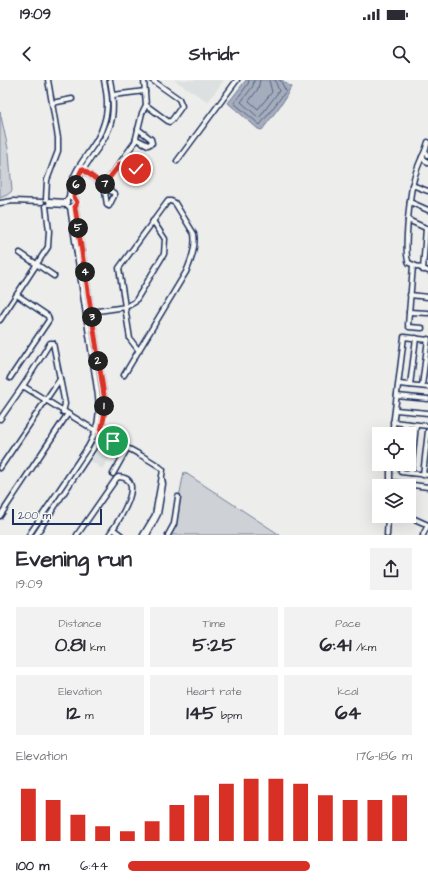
<!DOCTYPE html>
<html lang="en">
<head>
<meta charset="utf-8">
<style>
  :root { --surface:#fff; --page:#f2f2f3; --text:#2b2b33; --muted:#7c7c81; --accent:#d93025 }
  body { margin:0; font-family:"Architects Daughter",sans-serif; background:var(--page); color:var(--text); height:100vh; display:flex; flex-direction:column; font-size:15px; white-space:nowrap }
  * { box-sizing:border-box; margin:0 }
  p { font-size:13px; color:var(--muted) }
  .icon { flex:none; width:22px; height:22px; fill:none; stroke:currentColor; stroke-width:2; stroke-linecap:round; stroke-linejoin:round }
  .map { position:relative; height:455px; overflow:hidden }
  .panel { display:flex; flex-direction:column; background:var(--surface); flex:1 }
  .panel>* { flex:none }
  .fabs { position:absolute; left:372px; top:347px; display:grid; gap:8px }
  .fabs a { display:grid; place-items:center; width:44px; height:44px; border-radius:0px; background:var(--surface); box-shadow:0 4px 16px #0002; font-size:20px }
  .scale { position:absolute; left:12px; bottom:10px; width:90px; box-sizing:border-box; padding-left:4px; border:2px solid #1b2f5e; border-top:0; font-size:11px; line-height:14px; white-space:nowrap; color:#1b2f5e; -webkit-text-stroke:3px #f6f6f2; paint-order:stroke }
  .pin { position:absolute; display:grid; place-items:center; width:34px; height:34px; color:#fff; margin:-17px; border:2px solid #fff; border-radius:50%; box-shadow:0 1px 4px #0007 }
  .km { position:absolute; width:20px; height:20px; margin:-10px; border-radius:50%; background:#222; color:#fff; font-size:11px; line-height:20px; text-align:center }
  .round { display:grid; place-items:center; flex:none; width:42px; height:42px; border-radius:0px; background:var(--page) }
  .overview { display:flex; align-items:center; justify-content:space-between; height:68px; padding:0 16px }
  h1 { font-size:22px; font-weight:800; line-height:30px }
  .figures { display:grid; grid-template-columns:repeat(3,1fr); gap:6px; height:68px; padding:4px 16px }
  .figures div { display:grid; align-content:center; border-radius:0px; background:var(--page); text-align:center }
  .figures b { font-size:20px; font-weight:800 }
  .figures small { font-size:11px; font-weight:400 }
  .figures p { font-size:11px }
  .chart { height:112px; padding:8px 16px }
  .chart p { display:flex; justify-content:space-between }
  .chart svg { width:100%; height:72px; margin-top:4px; stroke:var(--accent); stroke-width:6 }
  ul { padding:0 16px; list-style:none; font-size:13px }
  li { display:grid; grid-template-columns:64px 48px 1fr; align-items:center; height:30px }
  li i { height:10px; border-radius:5px; background:var(--accent) }
  .status { display:flex; justify-content:space-between; align-items:center; height:28px; padding:0 20px; background:var(--surface); direction:ltr }
  .status svg { height:11px; fill:currentColor }
  header { display:flex; justify-content:space-between; align-items:center; height:52px; padding:0 16px; background:var(--surface); font-size:18px; font-weight:800 }
  .map>svg:first-child { display:block }
  .built { fill:#dde0e1 }
  .green { fill:#ced2d7; stroke:#74809a }
  .water { fill:#a5acbc; stroke:#6e7a96 }
  .lines { fill:none; stroke-linecap:round; stroke-linejoin:round }
  .shore { stroke:#526184; stroke-width:1 }
  .minor-casing { stroke:#1b2f5e; stroke-width:7 }
  .minor { stroke:#f6f6f2; stroke-width:4 }
  .route-casing { stroke:#fff; stroke-width:8 }
  .route { stroke:#d93025; stroke-width:5 }
</style>
</head>
<body>
<div class="status"><b>19:09</b><svg viewBox="0 0 49 12"><path d="M0 12V9h3v3zM5 12V6h3v6zM10 12V3h3v9zM15 12V0h3v12zM26 1h20v11H26zM47 4h2v5h-2z"/></svg></div>
<header><svg class="icon" aria-label="back" viewBox="0 0 24 24"><path d="M15 5l-7 7 7 7"/></svg>Stridr<svg class="icon" aria-label="search" viewBox="0 0 24 24"><circle cx="10" cy="10" r="6"/><path d="M15 15l6 6"/></svg></header>
<div class="map">
<svg width="428" height="455" viewBox="0 0 428 455">
  <rect width="100%" height="100%" fill="#edeeec"/>
  <filter id="ink" filterUnits="userSpaceOnUse"><feTurbulence type="fractalNoise" baseFrequency=".025" numOctaves="2"/><feDisplacementMap in="SourceGraphic" scale="8" xChannelSelector="R" yChannelSelector="G"/><feConvolveMatrix kernelMatrix="1 2 1 2 8 2 1 2 1" color-interpolation-filters="sRGB"/></filter>
  <g filter="url(#ink)">
    <g class="built">
      <polygon points="174,0 224,0 208,22"/>
      <polygon points="107,360 117,367 102,389 91,381 102,362"/>
    </g>
    <g class="green">
      <polygon points="0,32 9,73 12,111 7,115 0,118"/>
      <polygon points="184,392 280,455 167,455 174,443"/>
    </g>
    <polygon class="water" points="246,0 282,0 291,7 283,22 262,50 258,49 228,23"/>
    <g class="lines">
      <g class="shore">
        <polyline points="249,0 248,4 234,23 260,45 286,11 280,0"/>
        <polyline points="254,0 253,6 241,22 259,38 279,11 275,0"/>
        <polyline points="260,0 258,9 249,21 258,29 272,12 269,0"/>
      </g>
      <defs>
        <g id="minor">
          <polyline points="113,15 145,11"/>
          <polyline points="52,23 72,19"/>
          <polyline points="146,25 169,42 172,40 182,26 179,19 152,0"/>
          <polyline points="136,59 148,65 152,63 151,59 138,49"/>
          <polyline points="428,62 425,71 428,75"/>
          <path d="M425,71C420,81 415,92 413,103C410,115 403,175 409,183L428,191"/>
          <polyline points="422,77 428,83"/>
          <polyline points="177,81 237,0"/>
          <polyline points="120,84 132,94 136,91 134,85 126,77"/>
          <polyline points="82,89 115,114 109,126 107,125 104,105 135,62 142,33 146,25 144,0"/>
          <polyline points="412,105 428,111"/>
          <path d="M69,117C71,84 96,72 104,43C109,28 107,15 104,0"/>
          <path d="M74,117C76,87 101,73 110,46C115,31 113,15 110,0"/>
          <polyline points="46,119 47,100 58,71 58,58 48,0"/>
          <polyline points="49,121 66,122"/>
          <polyline points="410,122 428,130"/>
          <polyline points="0,123 13,121 42,122"/>
          <polyline points="49,124 67,125 71,128 76,125 76,120 74,117 69,117 67,120 67,125"/>
          <polyline points="408,140 428,149"/>
          <polyline points="20,173 54,196"/>
          <polyline points="413,186 408,245 409,247 422,248"/>
          <polyline points="423,190 426,148"/>
          <polyline points="410,215 428,217"/>
          <polyline points="91,232 126,227 135,222 164,174 165,159 153,141"/>
          <polyline points="409,232 428,233"/>
          <polyline points="0,240 48,167 49,151 46,126"/>
          <path d="M124,295L186,192C191,181 196,165 194,154L175,123L171,121H168L119,188L130,259L139,271"/>
          <polyline points="10,298 49,240 48,236 17,215"/>
          <polyline points="399,304 428,307"/>
          <polyline points="410,305 416,258"/>
          <polyline points="23,306 50,263 53,263 65,324 63,332"/>
          <polyline points="422,306 428,259"/>
          <polyline points="397,316 428,319"/>
          <polyline points="396,330 428,333"/>
          <polyline points="0,339 23,306 96,351"/>
          <polyline points="393,342 428,346"/>
          <polyline points="392,354 404,257 428,260"/>
          <polyline points="404,354 406,344"/>
          <polyline points="100,355 125,368"/>
          <path d="M113,361C121,364 160,385 163,390L155,435L143,455"/>
          <polyline points="401,384 401,392 428,395"/>
          <polyline points="0,388 60,299"/>
          <polyline points="411,393 416,345"/>
          <polyline points="113,394 127,369"/>
          <polyline points="423,395 428,351"/>
          <polyline points="390,402 428,407"/>
          <polyline points="390,406 390,384"/>
          <polyline points="409,427 410,424"/>
          <polyline points="0,436 67,335"/>
          <polyline points="408,436 428,445"/>
          <polyline points="113,449 121,455"/>
          <path d="M29,455L88,367C98,350 100,335 98,316L70,127"/>
          <path d="M36,455L93,369C103,351 105,335 104,315L75,127"/>
          <path d="M77,455L116,399L118,397C149,397 116,445 109,455"/>
          <polyline points="147,455 158,434 163,404 162,399"/>
          <polyline points="168,455 174,444 178,417"/>
          <polyline points="387,455 388,436"/>
          <polyline points="423,455 428,445"/>
        </g>
      </defs>
      <use href="#minor" class="minor-casing"/>
      <use href="#minor" class="minor"/>
    </g>
  </g>
  <g class="lines" filter="url(#ink)">
    <defs>
      <path id="route" d="M113,361L100,356L104,337V315L75,127L77,122L74,117C75,107 77,98 82,89L104,105L120,84L132,94L136,89"/>
    </defs>
    <use href="#route" class="route-casing"/>
    <use href="#route" class="route"/>
  </g>
</svg>
<div class="fabs">
<a><svg class="icon" aria-label="locate" viewBox="0 0 24 24"><circle cx="12" cy="12" r="6"/><path d="M12 2v4M12 18v4M2 12h4M18 12h4"/></svg></a>
<a><svg class="icon" aria-label="layers" viewBox="0 0 24 24"><path d="M12 4l9 5-9 5-9-5zM3 14l9 5 9-5"/></svg></a>
</div>
<div class="scale">200 m</div>
<div class="pin" style="left:113px;top:361px;background:#1e9e55"><svg class="icon" aria-label="arrive" viewBox="0 0 24 24"><path d="M6 21V4h12l-3 4 3 4H6"/></svg></div>
<div class="pin" style="left:136px;top:89px;background:#d93025"><svg class="icon" aria-label="check" viewBox="0 0 24 24"><path d="M5 12l5 5 9-10"/></svg></div>
<b class="km" style="left:104px;top:326px">1</b>
<b class="km" style="left:98px;top:281px">2</b>
<b class="km" style="left:92px;top:237px">3</b>
<b class="km" style="left:85px;top:192px">4</b>
<b class="km" style="left:78px;top:148px">5</b>
<b class="km" style="left:76px;top:105px">6</b>
<b class="km" style="left:105px;top:104px">7</b>
</div>
<section class="panel">
<div class="overview"><div><h1>Evening run</h1><p>19:09</p></div><a class="round"><svg class="icon" aria-label="share" viewBox="0 0 24 24"><path d="M12 15V3M7 8l5-5 5 5M5 13v7h14v-7"/></svg></a></div>
<div class="figures">
<div><p>Distance</p><b>0.81<small> km</small></b></div>
<div><p>Time</p><b>5:25</b></div>
<div><p>Pace</p><b>6:41<small> /km</small></b></div>
</div>
<div class="figures">
<div><p>Elevation</p><b>12<small> m</small></b></div>
<div><p>Heart rate</p><b>145<small> bpm</small></b></div>
<div><p>kcal</p><b>64</b></div>
</div>
<div class="chart"><p><span>Elevation</span>176–186 m</p>
<svg viewBox="0 0 160 44" preserveAspectRatio="none"><path d="M5 44V12M15 44V19M25 44V28M35 44V35M45 44V38M55 44V32M65 44V22M75 44V16M85 44V9M95 44V6M105 44V6M115 44V9M125 44V16M135 44V19M145 44V19M155 44V16"/></svg>
</div>
<ul>
<li><b>100 m</b>6:44<i style="width:64%"></i></li>
</ul>
</section>
</body>
</html>
